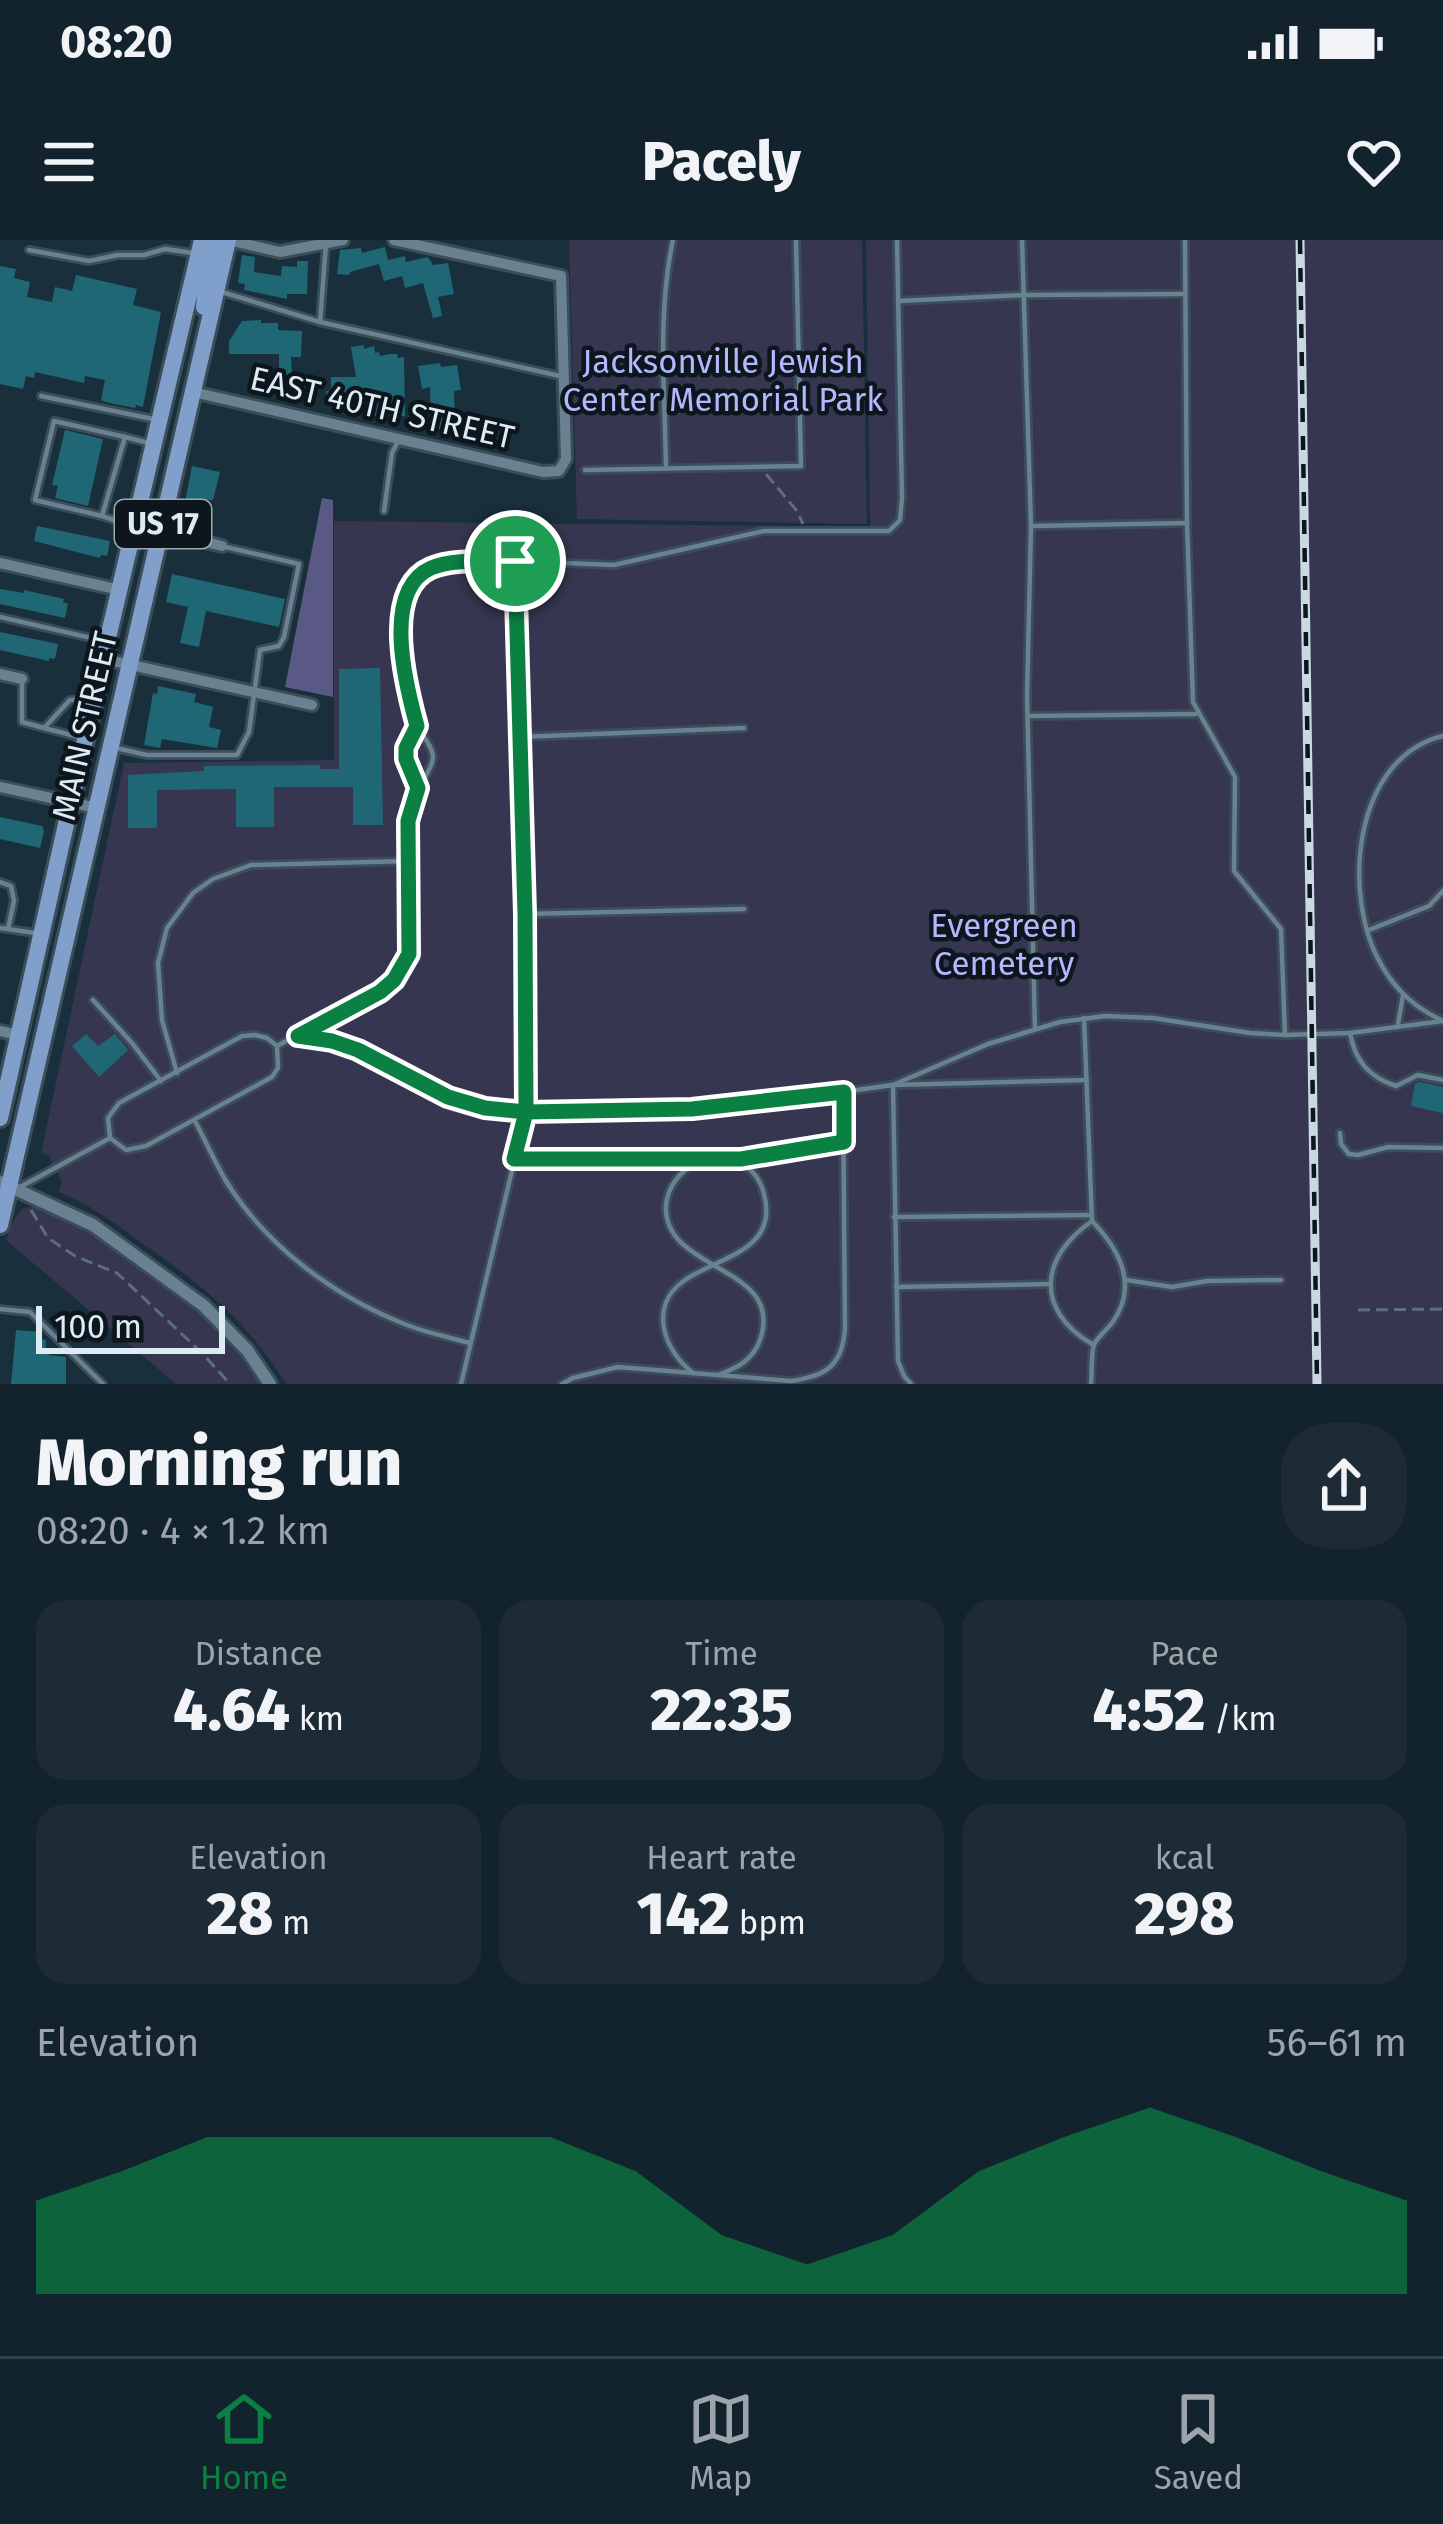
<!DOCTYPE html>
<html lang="en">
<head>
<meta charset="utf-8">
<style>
  :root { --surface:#13232d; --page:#1c2b35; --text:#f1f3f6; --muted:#9da4aa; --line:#324049; --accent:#0b8043 }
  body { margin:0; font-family:"Fira Sans",sans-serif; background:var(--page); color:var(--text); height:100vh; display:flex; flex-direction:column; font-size:45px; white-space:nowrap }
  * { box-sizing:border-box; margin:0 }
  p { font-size:39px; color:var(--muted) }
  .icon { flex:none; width:66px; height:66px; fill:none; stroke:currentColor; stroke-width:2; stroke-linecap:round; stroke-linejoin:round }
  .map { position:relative; height:1144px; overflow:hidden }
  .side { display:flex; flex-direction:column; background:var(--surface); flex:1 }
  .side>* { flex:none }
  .scale { position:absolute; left:36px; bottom:30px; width:189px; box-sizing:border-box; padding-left:12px; border:6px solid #ddebf4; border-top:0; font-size:33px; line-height:42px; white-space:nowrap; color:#ddebf4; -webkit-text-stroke:9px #0c161c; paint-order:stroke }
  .pin { position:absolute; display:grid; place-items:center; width:102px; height:102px; color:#fff; margin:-51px; border:6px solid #fff; border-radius:50%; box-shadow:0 3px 12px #0007 }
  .round { display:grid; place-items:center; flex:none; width:126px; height:126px; border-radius:48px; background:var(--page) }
  .headline { display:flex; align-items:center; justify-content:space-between; height:204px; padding:0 36px }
  h1 { font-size:66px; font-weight:800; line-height:90px }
  .figures { display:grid; grid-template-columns:repeat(3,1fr); gap:18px; height:204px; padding:12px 36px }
  .figures div { display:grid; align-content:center; border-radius:30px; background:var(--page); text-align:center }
  .figures b { font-size:60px; font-weight:800 }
  .figures small { font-size:33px; font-weight:400 }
  .figures p { font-size:33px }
  .chart { height:336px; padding:24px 36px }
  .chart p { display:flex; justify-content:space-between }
  .chart svg { width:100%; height:216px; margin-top:12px; fill:var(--accent); opacity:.7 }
  .status { display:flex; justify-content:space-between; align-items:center; height:84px; padding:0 60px; background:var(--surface); direction:ltr }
  .status svg { height:33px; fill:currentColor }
  header { display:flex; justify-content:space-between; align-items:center; height:156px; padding:0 36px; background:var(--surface); font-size:54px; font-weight:800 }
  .menu { display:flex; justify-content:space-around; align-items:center; height:168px; border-top:3px solid var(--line); background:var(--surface); font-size:33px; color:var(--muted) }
  .menu a { display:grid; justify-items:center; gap:6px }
  .menu .on { color:var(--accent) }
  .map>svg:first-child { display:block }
  .green { fill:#363650 }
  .forest { fill:#5a5986 }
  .building { fill:#206775 }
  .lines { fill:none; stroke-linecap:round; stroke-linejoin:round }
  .service-casing { stroke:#3b4d59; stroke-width:10 }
  .minor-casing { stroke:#3b4d59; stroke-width:16 }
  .tertiary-casing { stroke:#3b4d59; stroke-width:18 }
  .primary-casing { stroke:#3b4d59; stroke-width:22 }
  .path { stroke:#5b6e7a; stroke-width:3; stroke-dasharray:12 6; stroke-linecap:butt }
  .service { stroke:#698191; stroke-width:4.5 }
  .minor { stroke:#698191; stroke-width:10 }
  .tertiary { stroke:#698191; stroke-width:12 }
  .primary { stroke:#80a0cb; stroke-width:16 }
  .rail-casing { stroke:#c9d8e1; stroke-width:9 }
  .rail { stroke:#0c161c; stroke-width:4.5; stroke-dasharray:14; stroke-linecap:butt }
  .route-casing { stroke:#fff; stroke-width:24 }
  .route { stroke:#0b8043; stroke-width:15 }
  .labels { text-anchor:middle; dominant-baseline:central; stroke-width:9; stroke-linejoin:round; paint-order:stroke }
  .shield { fill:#0c161c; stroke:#9eabb3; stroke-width:3 }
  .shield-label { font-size:30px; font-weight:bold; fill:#ddebf4 }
  .park-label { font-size:33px; fill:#b6b6fe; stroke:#0c161c }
  .street-label { font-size:33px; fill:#ddebf4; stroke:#0c161c }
</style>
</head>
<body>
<div class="status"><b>08:20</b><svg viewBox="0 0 49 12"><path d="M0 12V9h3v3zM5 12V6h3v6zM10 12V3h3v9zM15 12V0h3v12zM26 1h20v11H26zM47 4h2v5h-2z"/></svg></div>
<header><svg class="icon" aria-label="menu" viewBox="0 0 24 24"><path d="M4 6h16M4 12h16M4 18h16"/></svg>Pacely<svg class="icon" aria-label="heart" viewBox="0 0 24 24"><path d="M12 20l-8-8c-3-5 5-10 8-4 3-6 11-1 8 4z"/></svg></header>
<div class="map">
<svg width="1443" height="1144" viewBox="0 0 1443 1144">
  <rect width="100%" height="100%" fill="#192f3c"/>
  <g class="green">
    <polygon points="569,0 862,0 867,284 577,279"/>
    <path d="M866,0H1443V1144H286C245,1078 202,1045 139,1001C113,982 89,964 59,952L62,942L49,916L41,913L124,523L334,520V281L870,287Z"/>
    <path d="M28,967L46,968L86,987L138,1025L223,1091L262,1144H176L6,1000C11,988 14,972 28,967Z"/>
  </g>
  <polygon class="forest" points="322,258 333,260 333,457 285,447"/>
  <g class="building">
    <polygon points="385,7 388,20 405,16 406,22 428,17 433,25 448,23 454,54 438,57 442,76 433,78 423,43 405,48 402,36 384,41 379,24 350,32 349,35 337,34 340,10 361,8 362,13"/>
    <polygon points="242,15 255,17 254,32 281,36 282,26 297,27 297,21 308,21 307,54 287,54 287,59 244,50 245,44 238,43"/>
    <polygon points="0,26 16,29 14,38 30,42 27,57 52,62 55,47 72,51 76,35 137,49 133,65 161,72 143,167 136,165 135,168 105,162 101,160 105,140 85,136 84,143 35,132 34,138 26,136 23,149 0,144"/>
    <polygon points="261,80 261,83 278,83 278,90 302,91 301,117 291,117 292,135 279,135 279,114 229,114 229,101 242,81"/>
    <polygon points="364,105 364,109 374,106 375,113 379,112 380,116 390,114 397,114 398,118 404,117 405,176 364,176 364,173 346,173 346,167 331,167 331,164 326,164 326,151 331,151 331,137 356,137 351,107"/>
    <polygon points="440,123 441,127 457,125 461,150 454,151 455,189 431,189 430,147 422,149 418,126"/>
    <polygon points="65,190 103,199 88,266 55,258 58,246 52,245"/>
    <polygon points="192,226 220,232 213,260 199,260 194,281 182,278"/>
    <polygon points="37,286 110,301 107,316 101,315 100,318 34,301"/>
    <polygon points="172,334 285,359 279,387 206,371 199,407 180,403 188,367 166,362"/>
    <polygon points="0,349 24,353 24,350 64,359 63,362 68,364 65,378 0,364"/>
    <polygon points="0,392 58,404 55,419 49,418 49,421 0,410"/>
    <polygon points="380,428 383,585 353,585 353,547 274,547 274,587 236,587 236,549 157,550 157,588 128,588 128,535 204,531 204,526 320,525 320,529 339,529 339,429"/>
    <polygon points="158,446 196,454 194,462 213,467 209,487 221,490 217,508 162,499 160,508 144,505 153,453 157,454"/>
    <polygon points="0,577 42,586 44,591 40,608 0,599"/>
    <polygon points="86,794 98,806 115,794 128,810 99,837 72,806"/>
    <polygon points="1419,842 1443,847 1443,873 1411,866 1415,844"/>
    <polygon points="16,1090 41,1092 40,1099 46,1100 45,1112 50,1113 49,1115 66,1117 66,1144 11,1144"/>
  </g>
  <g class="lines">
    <defs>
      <g id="service">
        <polyline points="1022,0 1031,286 1027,456 1035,789"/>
        <polyline points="1185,0 1187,283 1193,462 1235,537 1234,631 1281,689 1285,795"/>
        <polyline points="29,10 89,21 118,15 144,15 165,9 193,13"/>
        <polyline points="222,52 320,82 560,136"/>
        <polyline points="898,61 1024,55 1185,54"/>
        <polyline points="320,82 326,4"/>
        <polyline points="41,156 153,179"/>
        <polyline points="125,197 149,203"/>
        <path d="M666,229C665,154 657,74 673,0"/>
        <polyline points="585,230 801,226 796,0"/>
        <polyline points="384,271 392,213 399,199"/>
        <polyline points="102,276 35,260 54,181 125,197 102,276 129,285"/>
        <polyline points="1031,286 1187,283"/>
        <polyline points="0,377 100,400"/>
        <polyline points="22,441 22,482 44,488 70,460 89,459"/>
        <polyline points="1028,476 1196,474"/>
        <path d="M417,486C438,518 438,515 418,549"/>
        <polyline points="44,488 79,497"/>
        <path d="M1443,496C1352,518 1341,658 1382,726C1397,752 1416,768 1443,781"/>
        <polyline points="520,497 744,488"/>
        <polyline points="116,508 147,515 237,515 249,492 260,410 279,406 284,397 299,324 226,307"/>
        <polyline points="0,642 11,646 14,661 8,689"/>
        <polyline points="525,674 744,669"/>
        <polyline points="0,688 35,693"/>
        <polyline points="1369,690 1429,666 1443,651"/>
        <polyline points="93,760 132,803 161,841"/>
        <path d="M1084,778L1092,981C1120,1010 1139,1046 1112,1083C1107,1090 1096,1098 1094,1105C1091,1113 1092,1134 1091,1144"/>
        <polyline points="1398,785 1403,755"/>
        <path d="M1350,793C1355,821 1369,837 1396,846L1418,835L1443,840"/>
        <polygon points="255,795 267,798 277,806 278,828 272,837 146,906 126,910 110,898 108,878 119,863 242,796"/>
        <polyline points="298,796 331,801 358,810 448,857 485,868 526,872 631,871 747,865 893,845 988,804 1060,782 1105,776 1153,778 1250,793 1285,795 1350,793 1443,781"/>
        <polyline points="277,806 380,751 395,740 409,714 408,581 418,549 407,519 407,508 417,486 405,444 401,415 404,366 415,339 427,329 442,324 515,321 614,325 764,291 889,291 900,280 902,258 897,0"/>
        <polyline points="177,833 162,780 158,723 167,688 193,653 213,639 251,625 408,621"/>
        <path d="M196,883C206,902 215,922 226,941C267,1007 335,1057 407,1085C427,1093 449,1097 470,1103"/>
        <polyline points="1340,893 1341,904 1349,914 1358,915 1388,907 1443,908"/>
        <polyline points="514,919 741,919 843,902"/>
        <path d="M698,921C681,931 668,944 666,965C662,1033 786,1024 760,1100C753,1120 737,1128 718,1135"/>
        <polyline points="22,946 110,898"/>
        <polyline points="894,977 1092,975"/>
        <path d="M1092,981C1039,1018 1035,1070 1092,1104"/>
        <polyline points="1126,1040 1172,1047 1207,1041 1281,1040"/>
        <polyline points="896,1047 1051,1044"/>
        <polyline points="0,1069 30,1072 103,1144"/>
        <path d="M693,1133C663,1110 648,1065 685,1040C720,1016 779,1011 764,954C760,937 750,927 736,920"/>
        <polyline points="461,1144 526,872 525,674 515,323"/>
        <path d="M562,1144L573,1138L618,1127L791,1141C826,1136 842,1126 845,1089L843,852"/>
        <polyline points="911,1144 904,1136 898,1121 893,845 1087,840"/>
      </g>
      <g id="minor">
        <polyline points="228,0 280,12 343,0"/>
        <polyline points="193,152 543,232 559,231 566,219 561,36 394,0"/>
        <polyline points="161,291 222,306"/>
        <polyline points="0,323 120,350"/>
        <polyline points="104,419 312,465"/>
        <polyline points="0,434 22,439"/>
        <polyline points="0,547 97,568"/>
        <polyline points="0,791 18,795"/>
      </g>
      <polyline id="tertiary" points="0,942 93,985 204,1066 247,1110 270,1144"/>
      <g id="primary">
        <polyline points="204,67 206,46 215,0"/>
        <polyline points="0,878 107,402 202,0"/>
        <polyline points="0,985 228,0"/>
      </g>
    </defs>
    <use href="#service" class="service-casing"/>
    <use href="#minor" class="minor-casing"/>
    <use href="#tertiary" class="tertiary-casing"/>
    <use href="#primary" class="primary-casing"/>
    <g class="path">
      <polyline points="766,234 797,271 803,284"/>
      <polyline points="31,970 48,998 75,1016 117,1033 203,1114 230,1144"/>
      <polyline points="1358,1070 1443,1069"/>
    </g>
    <use href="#service" class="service"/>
    <use href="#minor" class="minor"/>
    <use href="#tertiary" class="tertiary"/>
    <use href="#primary" class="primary"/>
    <defs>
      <polyline id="rail" points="1300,0 1317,1144"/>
    </defs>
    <use href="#rail" class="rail-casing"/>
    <use href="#rail" class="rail"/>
  </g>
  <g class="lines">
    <defs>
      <path id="route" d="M515,321L525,674L526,872L692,869L844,852V902L741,919H514L526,872L485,868L448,857L358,810L332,801L298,796L380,752L394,740L409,714L408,581L418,548L406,519V508L417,486C406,446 381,350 431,328C454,318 490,322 515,321"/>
    </defs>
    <use href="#route" class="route-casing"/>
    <use href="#route" class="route"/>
  </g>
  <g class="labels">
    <rect class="shield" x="115" y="260" width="96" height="48" rx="9"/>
    <g class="shield-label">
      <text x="163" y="284">US 17</text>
    </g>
    <g class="park-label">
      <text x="723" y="122">Jacksonville Jewish<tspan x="723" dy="38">Center Memorial Park</tspan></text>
      <text x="1004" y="686">Evergreen<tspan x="1004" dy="38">Cemetery</tspan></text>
    </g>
    <g class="street-label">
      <text transform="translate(382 168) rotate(13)">EAST 40TH STREET</text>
      <text transform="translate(85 486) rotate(-77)">MAIN STREET</text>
    </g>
  </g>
</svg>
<div class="scale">100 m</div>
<div class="pin" style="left:515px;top:321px;background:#1e9e55"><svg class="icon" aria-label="arrive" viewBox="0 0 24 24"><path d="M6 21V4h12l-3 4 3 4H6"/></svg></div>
</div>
<section class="side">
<div class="headline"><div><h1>Morning run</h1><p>08:20 · 4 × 1.2 km</p></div><a class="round"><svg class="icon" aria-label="share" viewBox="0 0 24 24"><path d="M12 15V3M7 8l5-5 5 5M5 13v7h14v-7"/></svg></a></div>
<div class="figures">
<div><p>Distance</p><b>4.64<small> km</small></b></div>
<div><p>Time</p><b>22:35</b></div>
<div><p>Pace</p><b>4:52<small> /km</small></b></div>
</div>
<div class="figures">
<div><p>Elevation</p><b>28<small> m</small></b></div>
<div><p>Heart rate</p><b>142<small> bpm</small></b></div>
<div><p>kcal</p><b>298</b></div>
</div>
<div class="chart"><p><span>Elevation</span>56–61 m</p>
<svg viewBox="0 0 160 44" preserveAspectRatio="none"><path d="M0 44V25L10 19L20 12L30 12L40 12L50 12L60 12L70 19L80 32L90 38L100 32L110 19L120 12L130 6L140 12L150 19L160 25V44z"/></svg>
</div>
</section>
<nav class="menu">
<a class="on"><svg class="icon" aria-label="home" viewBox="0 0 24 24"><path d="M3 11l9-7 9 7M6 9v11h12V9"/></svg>Home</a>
<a><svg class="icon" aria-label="map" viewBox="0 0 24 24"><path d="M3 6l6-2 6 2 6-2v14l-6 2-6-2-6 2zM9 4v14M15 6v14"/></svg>Map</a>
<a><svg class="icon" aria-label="saved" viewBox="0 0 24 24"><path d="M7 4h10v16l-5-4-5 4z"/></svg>Saved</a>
</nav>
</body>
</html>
